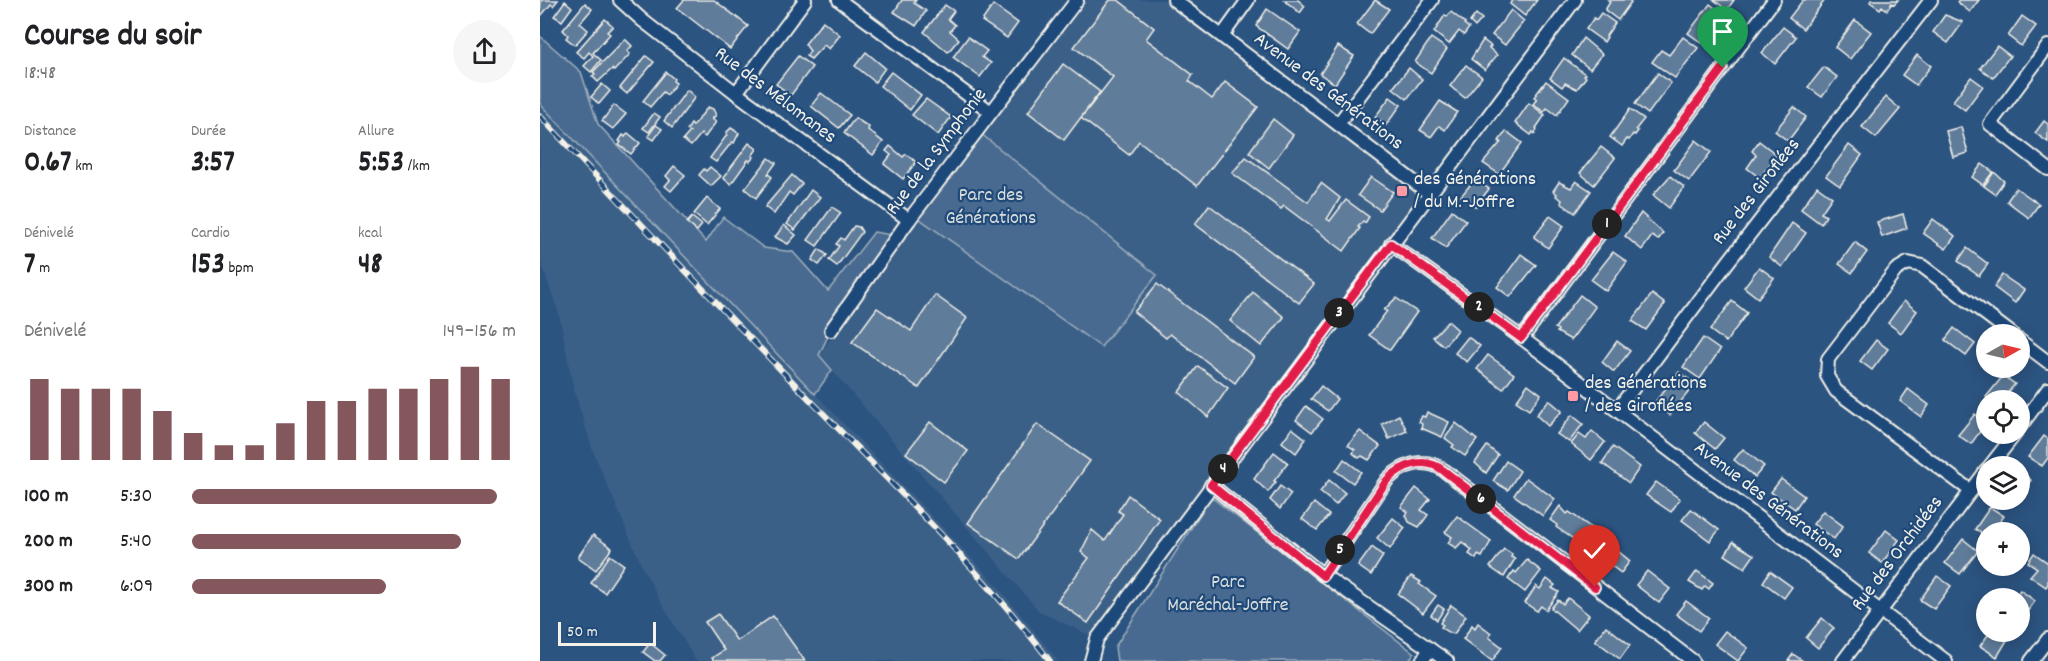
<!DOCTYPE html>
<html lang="fr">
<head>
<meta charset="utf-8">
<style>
  :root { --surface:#fff; --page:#f6f6f6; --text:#202124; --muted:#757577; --accent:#84575d }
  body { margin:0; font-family:Dekko,sans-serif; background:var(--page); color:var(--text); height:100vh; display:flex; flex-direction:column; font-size:22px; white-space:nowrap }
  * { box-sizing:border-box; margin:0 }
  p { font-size:20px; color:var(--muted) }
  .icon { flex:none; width:33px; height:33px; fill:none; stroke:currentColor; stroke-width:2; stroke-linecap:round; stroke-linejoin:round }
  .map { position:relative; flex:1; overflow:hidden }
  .sheet { display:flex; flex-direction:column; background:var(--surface); width:540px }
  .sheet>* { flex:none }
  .needle { width:39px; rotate:82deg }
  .controls { position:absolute; left:1436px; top:324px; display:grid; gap:12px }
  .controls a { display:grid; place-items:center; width:54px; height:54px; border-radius:50%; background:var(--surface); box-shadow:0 3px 15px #0003; font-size:30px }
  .scale { position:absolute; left:18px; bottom:15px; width:98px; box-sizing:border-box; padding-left:6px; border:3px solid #f4f1e8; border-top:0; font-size:16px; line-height:21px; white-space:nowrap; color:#f4f1e8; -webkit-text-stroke:4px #1f4a7a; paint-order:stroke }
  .pin { position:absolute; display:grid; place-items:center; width:51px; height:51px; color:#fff; margin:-62px -26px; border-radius:50% 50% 50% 0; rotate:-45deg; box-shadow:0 0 6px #0007 }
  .pin .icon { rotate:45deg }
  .km { position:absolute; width:30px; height:30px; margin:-15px; border-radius:50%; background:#222; color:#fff; font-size:16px; line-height:30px; text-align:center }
  .round { display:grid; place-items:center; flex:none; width:63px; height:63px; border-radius:32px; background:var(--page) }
  .overview { display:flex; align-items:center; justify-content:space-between; height:102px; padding:0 24px }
  h1 { font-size:33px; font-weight:800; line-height:45px }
  .figures { display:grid; grid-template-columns:repeat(3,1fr); gap:9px; height:102px; padding:6px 24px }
  .figures div { display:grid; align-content:center }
  .figures b { font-size:30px; font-weight:800 }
  .figures small { font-size:16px; font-weight:400 }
  .figures p { font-size:16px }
  .chart { height:168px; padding:12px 24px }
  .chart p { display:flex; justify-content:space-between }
  .chart svg { width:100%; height:108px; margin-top:6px; stroke:var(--accent); stroke-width:6 }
  ul { padding:0 24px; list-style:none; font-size:20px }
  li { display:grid; grid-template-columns:96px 72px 1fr; align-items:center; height:45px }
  li i { height:15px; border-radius:8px; background:var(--accent) }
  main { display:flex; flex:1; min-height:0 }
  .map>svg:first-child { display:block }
  .built { fill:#3b6088 }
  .green { fill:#496b90; stroke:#9eaebc; stroke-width:1.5 }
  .building { fill:#5e7b9a; stroke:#f4f1e8; stroke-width:1.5 }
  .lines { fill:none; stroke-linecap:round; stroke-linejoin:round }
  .minor-casing { stroke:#f4f1e8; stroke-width:16 }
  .minor { stroke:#1f4a7a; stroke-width:12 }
  .rail-casing { stroke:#f4f1e8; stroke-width:6 }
  .rail { stroke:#1f4a7a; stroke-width:4; stroke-dasharray:11; stroke-linecap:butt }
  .route-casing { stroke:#fff; stroke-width:12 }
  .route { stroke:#e11d48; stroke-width:8 }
  .poi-dot { fill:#ff9aa2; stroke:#1f4a7a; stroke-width:2 }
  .labels { text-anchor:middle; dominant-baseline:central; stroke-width:4.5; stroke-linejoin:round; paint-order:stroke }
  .street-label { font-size:20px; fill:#f4f1e8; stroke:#1f4a7a }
  .poi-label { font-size:20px; fill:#f4f1e8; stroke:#1f4a7a; text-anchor:start }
  .park-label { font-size:20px; fill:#dadddb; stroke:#1f4a7a }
</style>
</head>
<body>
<main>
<section class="sheet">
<div class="overview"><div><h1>Course du soir</h1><p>18:48</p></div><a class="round"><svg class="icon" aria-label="share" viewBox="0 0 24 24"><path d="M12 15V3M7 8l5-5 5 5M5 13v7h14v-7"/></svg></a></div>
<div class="figures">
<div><p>Distance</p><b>0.67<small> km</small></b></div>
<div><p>Durée</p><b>3:57</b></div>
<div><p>Allure</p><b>5:53<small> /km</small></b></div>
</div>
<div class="figures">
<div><p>Dénivelé</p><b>7<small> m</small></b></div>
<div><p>Cardio</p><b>153<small> bpm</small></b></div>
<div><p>kcal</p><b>48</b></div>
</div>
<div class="chart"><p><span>Dénivelé</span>149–156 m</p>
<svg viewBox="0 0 160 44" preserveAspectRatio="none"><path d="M5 44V11M15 44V15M25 44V15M35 44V15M45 44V24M55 44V33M65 44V38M75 44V38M85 44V29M95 44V20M105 44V20M115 44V15M125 44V15M135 44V11M145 44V6M155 44V11"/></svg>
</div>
<ul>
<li><b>100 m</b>5:30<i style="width:94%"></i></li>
<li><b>200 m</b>5:40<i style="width:83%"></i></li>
<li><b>300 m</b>6:09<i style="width:60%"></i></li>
</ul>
</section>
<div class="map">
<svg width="1508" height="661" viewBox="0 0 1508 661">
  <rect width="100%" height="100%" fill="#2c5481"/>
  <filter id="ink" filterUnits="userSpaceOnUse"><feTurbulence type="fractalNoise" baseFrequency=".0167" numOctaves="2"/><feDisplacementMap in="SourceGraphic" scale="12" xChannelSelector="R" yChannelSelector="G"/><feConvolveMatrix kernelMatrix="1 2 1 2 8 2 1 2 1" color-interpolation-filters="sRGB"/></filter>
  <g filter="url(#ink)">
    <g class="built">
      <polygon points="539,0 634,0 890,194 557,639 499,611 279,355 377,217"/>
      <polygon points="0,104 454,582 518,661 156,661 120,601 101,564 53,451 34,390 19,314 0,259"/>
    </g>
    <g class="green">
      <polygon points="0,36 41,72 58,124 166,242 183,217 224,248 253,252 288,291 334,232 358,236 291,330 279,355 292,370 275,394 0,104"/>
      <polygon points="440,133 617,275 561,347 377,217"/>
      <polygon points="671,497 874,653 869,661 577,661 575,647"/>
    </g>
    <g class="building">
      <polygon points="1,0 18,0 13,6 11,4 0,17"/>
      <polygon points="144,0 174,0 208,26 190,49 137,8"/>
      <polygon points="362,0 376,0 374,3 386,11 376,26 354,12"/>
      <polygon points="570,0 578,0 614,28 606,39 653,75 649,81 672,99 685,82 718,107 657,186 599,141 589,155 541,118 573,77 534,47"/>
      <polygon points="744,0 758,0 765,6 760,13"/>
      <polygon points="835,0 849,9 830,34 817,24"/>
      <polygon points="972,0 997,0 985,16 970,4"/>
      <polygon points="1068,0 1089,0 1091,2 1078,20 1065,10 1070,2"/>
      <polygon points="1174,0 1194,0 1187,10"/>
      <polygon points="1263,0 1285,0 1263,29 1249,18"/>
      <polygon points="1331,0 1358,0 1354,4 1352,3 1347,10 1342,6 1340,9 1330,2"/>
      <polygon points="1419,0 1439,0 1430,12 1417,2"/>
      <polygon points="25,1 32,7 22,21 14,16"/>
      <polygon points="45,3 52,9 40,23 48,30 35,45 26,38 28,35 23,30"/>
      <polygon points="1170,4 1184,15 1162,43 1148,33"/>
      <polygon points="405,5 414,11 408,19 415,25 410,31 419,39 408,52 384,32"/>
      <polygon points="453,5 478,23 467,38 442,21"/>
      <polygon points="727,9 760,32 748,49 716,26"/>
      <polygon points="971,10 984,21 965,45 952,35"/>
      <polygon points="911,12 925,23 924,24 929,28 924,35 919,31 909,44 894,32 905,15 907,17"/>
      <polygon points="1061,13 1075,23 1066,36 1067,37 1064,42 1046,29 1054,18 1056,20"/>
      <polygon points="936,14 942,19 935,27 930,22"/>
      <polygon points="1405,15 1423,22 1408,43 1393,32"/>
      <polygon points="1482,16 1496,26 1481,46 1468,36"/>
      <polygon points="65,19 73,26 67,32 70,34 53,53 61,60 51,72 44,66 53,56 49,52 44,58 36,52"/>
      <polygon points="1315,20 1331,32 1310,59 1295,47"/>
      <polygon points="283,21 300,35 289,49 284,45 271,59 266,56 270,51 265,44"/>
      <polygon points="1243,27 1256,37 1235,64 1222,53"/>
      <polygon points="428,37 447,51 442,57 451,63 440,77 413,57"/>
      <polygon points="1143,37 1158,48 1135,78 1112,62 1121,50 1129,55"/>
      <polygon points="891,38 907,49 891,73 875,62"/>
      <polygon points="1043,38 1062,54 1050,69 1032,55"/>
      <polygon points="85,39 92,46 87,51 90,54 74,71 72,69 58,82 52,76 55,74 53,72"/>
      <polygon points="943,40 951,46 949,48 957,55 945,70 931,59"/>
      <polygon points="798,46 814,56 795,84 780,74"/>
      <polygon points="1457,46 1470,56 1453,78 1440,68"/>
      <polygon points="326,52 345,68 335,82 315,66"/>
      <polygon points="1377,55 1391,66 1376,85 1362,75"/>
      <polygon points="106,56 114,62 87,94 80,88"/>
      <polygon points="258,56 272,67 251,95 236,84"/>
      <polygon points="1024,58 1045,74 1044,75 1046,77 1037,89 1025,83 1022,87 1010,78"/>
      <polygon points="523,64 560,92 524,140 488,112"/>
      <polygon points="926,65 942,77 925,98 910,86"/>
      <polygon points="1284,67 1297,77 1282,97 1268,87"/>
      <polygon points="869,68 882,79 867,99 853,88"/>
      <polygon points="126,72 134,79 133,81 136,83 127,95 123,92 110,107 103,101"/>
      <polygon points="351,72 381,95 370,110 340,86"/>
      <polygon points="1118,73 1131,83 1108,114 1095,104"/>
      <polygon points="1431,77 1443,86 1425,110 1413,101"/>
      <polygon points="1006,81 1029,98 1017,115 1007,108 1004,112 993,104 997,99 994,97"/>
      <polygon points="62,84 70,91 59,104 51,97"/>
      <polygon points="147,90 155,97 132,128 124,121"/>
      <polygon points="281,93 310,115 299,128 271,106"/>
      <polygon points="850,97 861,105 846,125 835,117"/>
      <polygon points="1346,97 1360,109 1336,138 1322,127"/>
      <polygon points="386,99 411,117 398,135 372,115"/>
      <polygon points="900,101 917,112 905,130 899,126 891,137 880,130"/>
      <polygon points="989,103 1005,115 996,128 997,129 995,134 993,132 991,135 975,123"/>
      <polygon points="74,105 86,114 73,129 62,121"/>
      <polygon points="168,107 173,109 176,115 172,119 176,122 165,137 161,134 151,146 143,140 150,132 147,130 151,124 153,126"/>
      <polygon points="1254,107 1266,117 1248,141 1235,131"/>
      <polygon points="1090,109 1104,119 1096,129 1098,131 1095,135 1093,134 1089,140 1087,139 1082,146 1070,137"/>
      <polygon points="114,113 120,117 109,132 103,128"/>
      <polygon points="315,118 329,127 328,130 343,142 333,155 304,133"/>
      <polygon points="733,119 753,135 729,168 709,152"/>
      <polygon points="1504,121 1508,124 1508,142 1495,133"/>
      <polygon points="116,125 122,129 114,140 108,136"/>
      <polygon points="1421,127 1428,153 1413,157 1406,131"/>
      <polygon points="191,128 199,133 194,143 192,142 176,162 170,158 187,135 186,133"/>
      <polygon points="966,131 982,143 959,174 943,163 961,142 959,141"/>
      <polygon points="88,133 100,143 91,154 79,145 81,142 79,141 83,135 85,137"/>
      <polygon points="1156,140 1171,152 1149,181 1134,170"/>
      <polygon points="1219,141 1237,155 1220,178 1207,168 1216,155 1212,151"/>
      <polygon points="209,143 217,149 212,156 214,157 210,161 208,160 191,184 183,178"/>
      <polygon points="1309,145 1322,155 1300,186 1286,176"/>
      <polygon points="350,146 363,157 366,154 376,162 363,179 344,164 351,155 346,151"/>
      <polygon points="1061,147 1075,158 1054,185 1040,173"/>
      <polygon points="706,157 768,202 781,183 800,198 787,219 790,221 806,200 829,217 825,223 823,221 818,227 820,228 804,251 744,206 741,209 692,173"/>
      <polygon points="229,158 236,163 228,174 232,177 216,198 205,189"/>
      <polygon points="1442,164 1453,172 1443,185 1432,177"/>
      <polygon points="134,166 145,175 131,191 125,186 130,180 126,176"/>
      <polygon points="170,167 181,176 171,186 159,175 164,169 166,171"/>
      <polygon points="1454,172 1464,181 1455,194 1444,186"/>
      <polygon points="252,175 262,184 253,195 249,192 234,214 225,207"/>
      <polygon points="1130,176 1144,187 1129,208 1113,195"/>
      <polygon points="831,177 853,192 840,210 818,195"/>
      <polygon points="935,179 949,189 942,198 944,200 939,206 937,205 936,207 921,196"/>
      <polygon points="1036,181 1051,191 1035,213 1021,203 1022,200 1016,196 1017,194 1013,191 1019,182 1031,188"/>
      <polygon points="1277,186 1292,197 1281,213 1286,216 1281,224 1261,209"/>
      <polygon points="1476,188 1499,204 1489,218 1467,201"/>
      <polygon points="271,190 280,197 255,230 247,224"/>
      <polygon points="167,198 180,209 167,225 154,214"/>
      <polygon points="669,205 774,284 759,303 655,224"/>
      <polygon points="292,207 301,213 277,246 268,240"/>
      <polygon points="912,210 926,221 906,248 892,238"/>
      <polygon points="1101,213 1123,233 1118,240 1112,236 1102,250 1085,236"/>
      <polygon points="1363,214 1367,228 1342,237 1337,222"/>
      <polygon points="1010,216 1024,226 1008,248 994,237"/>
      <polygon points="152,217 162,225 157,231 147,223"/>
      <polygon points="1393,219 1415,236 1406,249 1383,233"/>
      <polygon points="1252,223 1266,233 1242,267 1229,257"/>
      <polygon points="244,225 256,235 248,244 235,237"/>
      <polygon points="314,226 319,227 322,232 297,266 289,260 299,246 296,244 301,238 304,240"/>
      <polygon points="1315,242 1327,252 1312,273 1299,264"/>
      <polygon points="1427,248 1448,264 1439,276 1418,261"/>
      <polygon points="279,249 287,255 279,265 272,260"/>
      <polygon points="1073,252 1087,262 1066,291 1051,280"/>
      <polygon points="981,254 996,265 970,297 957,287"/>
      <polygon points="1219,267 1234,278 1218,298 1204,287"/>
      <polygon points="1462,275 1484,290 1475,303 1454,287"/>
      <polygon points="617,284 714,357 695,383 630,334 626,338 594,312"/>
      <polygon points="713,292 744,317 721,346 690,321"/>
      <polygon points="1112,294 1125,304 1106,330 1092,321"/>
      <polygon points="395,295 427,318 379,388 312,342 337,308 371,331"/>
      <polygon points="1040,295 1055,307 1031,340 1017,332 1018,330 1015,328"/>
      <polygon points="856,298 877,312 850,350 829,335 847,311 844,310"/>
      <polygon points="1192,301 1207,313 1186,342 1170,330"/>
      <polygon points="1364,301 1377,311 1361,333 1348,323"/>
      <polygon points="908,321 918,330 904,346 893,337"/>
      <polygon points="1414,328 1435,344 1426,356 1405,340"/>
      <polygon points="928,337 940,346 927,362 915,353"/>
      <polygon points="1163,338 1180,350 1160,379 1143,367"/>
      <polygon points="1336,340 1348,349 1332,370 1320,361"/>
      <polygon points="1077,341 1090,351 1074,372 1062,362"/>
      <polygon points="948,355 974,374 963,389 937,369"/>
      <polygon points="658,366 688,388 668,417 639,392"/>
      <polygon points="1139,372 1155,384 1130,415 1114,403"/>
      <polygon points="1463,376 1475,384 1462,400 1451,400 1446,397"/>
      <polygon points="988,384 1001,394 989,410 976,401"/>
      <polygon points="781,386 797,399 788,411 771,399"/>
      <polygon points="1368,389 1389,405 1381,417 1360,401"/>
      <polygon points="1009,400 1022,411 1008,426 996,415"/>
      <polygon points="766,406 783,419 772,432 756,420"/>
      <polygon points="887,412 909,422 902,437 881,428 882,424 879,422 882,416 885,417"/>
      <polygon points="1435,414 1446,423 1431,444 1418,435"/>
      <polygon points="859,415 867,431 849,439 842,424"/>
      <polygon points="1032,415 1043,424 1029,442 1017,434"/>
      <polygon points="390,422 428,451 404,482 366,453"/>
      <polygon points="1164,422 1184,438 1175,449 1155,433"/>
      <polygon points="916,423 937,440 925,456 912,447 914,445 905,438"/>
      <polygon points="497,424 550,461 479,559 428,523"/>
      <polygon points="752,428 766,439 756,453 742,442"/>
      <polygon points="820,431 840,446 829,460 822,456 819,458 813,453 815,450 808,445"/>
      <polygon points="1052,431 1065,442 1051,460 1031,444 1039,434 1046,439"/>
      <polygon points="1504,436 1508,439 1508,458 1502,466 1488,457"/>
      <polygon points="947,446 958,455 946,473 935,463"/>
      <polygon points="1073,447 1100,467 1089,483 1062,463"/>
      <polygon points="1203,449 1224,466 1215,477 1194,460"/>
      <polygon points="734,452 748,463 734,481 736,482 728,492 714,479"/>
      <polygon points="804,459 821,472 813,483 796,471"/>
      <polygon points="966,461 980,471 968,490 953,481"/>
      <polygon points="1479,470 1491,480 1479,496"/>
      <polygon points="986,478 1015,499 1003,516 974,495"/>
      <polygon points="1241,479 1264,496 1255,509 1231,492"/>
      <polygon points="789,480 805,493 796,505 780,492"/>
      <polygon points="1116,482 1140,499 1131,512 1106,495"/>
      <polygon points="740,486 751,494 740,509 730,500"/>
      <polygon points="876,488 890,499 881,510 888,515 879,527 869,522 866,515 868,512 861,507"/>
      <polygon points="588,495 620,519 548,623 517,601 549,558 541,552 552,530 565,541 583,514 578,511"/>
      <polygon points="774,503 789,515 777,530 762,519"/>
      <polygon points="1020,506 1027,514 1029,512 1053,529 1042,545 1016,527 1017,525 1010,520"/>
      <polygon points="1450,507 1464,516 1453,532 1446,532 1446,536 1435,529"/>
      <polygon points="1151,509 1179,530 1170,541 1142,520"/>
      <polygon points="1283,511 1303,526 1294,539 1273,524"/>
      <polygon points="917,516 951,541 942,557 938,555 936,559 929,554 932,550 922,542 916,548 908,543 912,537 905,532"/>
      <polygon points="853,518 865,528 850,549 837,538"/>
      <polygon points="1346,530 1359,540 1342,563 1329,553"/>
      <polygon points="53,535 72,548 56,570 38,557"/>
      <polygon points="1423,539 1438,551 1420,574 1405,563"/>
      <polygon points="1193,542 1214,555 1205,568 1185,555"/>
      <polygon points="1068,543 1090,561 1081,573 1058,556"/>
      <polygon points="832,547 843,556 831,575 818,566"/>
      <polygon points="964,549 972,554 971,557 975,559 964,577 950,567"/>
      <polygon points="1494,553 1508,563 1508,584 1506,587 1490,576 1497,568 1488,562"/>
      <polygon points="70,555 84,565 65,593 51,583"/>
      <polygon points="987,560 1001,571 985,592 968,579 974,571 976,573"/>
      <polygon points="1107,571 1130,589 1119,603 1096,585"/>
      <polygon points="1157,571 1173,583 1169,589 1165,586 1162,590 1149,582"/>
      <polygon points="1230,571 1252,587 1244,598 1223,582"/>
      <polygon points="871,576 881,582 879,584 896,596 883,613 858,594"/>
      <polygon points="1397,576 1411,586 1394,609 1380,600"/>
      <polygon points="1007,579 1015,585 1012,588 1019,592 1006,610 1001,606 997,611 985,603 996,586 1000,589"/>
      <polygon points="1480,590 1495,601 1479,623 1479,598 1474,598"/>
      <polygon points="1028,598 1049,615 1037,630 1011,608 1018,600 1023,604"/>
      <polygon points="1146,601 1169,618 1159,631 1136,614"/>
      <polygon points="898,605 904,609 897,620 891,615"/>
      <polygon points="911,605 926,616 914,634 906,631 901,627 903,625 900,623"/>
      <polygon points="178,614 197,641 233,616 265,661 174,661 172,658 184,650 165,622"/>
      <polygon points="1282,618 1294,628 1278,648 1266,638"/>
      <polygon points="938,623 951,633 949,637 962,647 952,661 923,639 932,625 935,628"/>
      <polygon points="1066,626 1090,645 1080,659 1055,640"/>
      <polygon points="1185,631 1208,648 1198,661 1175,644"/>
      <polygon points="1450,632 1460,632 1469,637 1457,657 1440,646"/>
      <polygon points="110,643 125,655 120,661 115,661 103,652"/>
      <polygon points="1253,654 1263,661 1248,661"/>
    </g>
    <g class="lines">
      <defs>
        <g id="minor">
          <polyline points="80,0 102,20 196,93 369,220"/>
          <polyline points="299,0 451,112"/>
          <polyline points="634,0 890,194"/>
          <polyline points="682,36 708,0"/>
          <polyline points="1508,46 1450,124 1508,169"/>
          <polyline points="196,93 265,0"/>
          <polyline points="798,124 892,0"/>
          <polyline points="851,244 982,338 1406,661"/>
          <polyline points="291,330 369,220 537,0"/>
          <polyline points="982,338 1234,0"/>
          <polyline points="1479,340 1508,362"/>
          <polyline points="1077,410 1188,262 1391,0"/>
          <polyline points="1479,428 1508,389"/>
          <polyline points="1450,466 1475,434"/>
          <polyline points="671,485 783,575 907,661"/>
          <polyline points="1431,491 1296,391 1287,376 1288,359 1356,270 1368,263 1382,266 1472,334"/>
          <path d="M783,575L847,480C863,464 885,456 905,471L1153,661"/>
          <polyline points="551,661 557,639 1035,0"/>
          <polyline points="882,661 890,649"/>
          <polyline points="1303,661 1446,471"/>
          <polyline points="1491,661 1508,639"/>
        </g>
      </defs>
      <use href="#minor" class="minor-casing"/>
      <use href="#minor" class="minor"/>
      <defs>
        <path id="rail" d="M0,116C92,215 185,313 280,410C359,491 441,571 510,661"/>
      </defs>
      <use href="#rail" class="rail-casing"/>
      <use href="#rail" class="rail"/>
    </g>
  </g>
  <g class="lines" filter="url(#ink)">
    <defs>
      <path id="route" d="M1055,587L904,471C885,456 863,464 847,480L783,576L671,485L851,244L981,338L1183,68"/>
    </defs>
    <use href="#route" class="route-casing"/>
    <use href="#route" class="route"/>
  </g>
  <g class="poi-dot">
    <rect x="856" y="185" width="12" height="12" rx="3"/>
    <rect x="1027" y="390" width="12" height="12" rx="3"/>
  </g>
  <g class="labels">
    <g class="street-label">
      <text transform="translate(788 92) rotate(37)">Avenue des Générations</text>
      <text transform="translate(235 96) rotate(37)">Rue des Mélomanes</text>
      <text transform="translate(397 152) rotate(-53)">Rue de la Symphonie</text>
      <text transform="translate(1217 192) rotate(-52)">Rue des Giroflées</text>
      <text transform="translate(1228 501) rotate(37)">Avenue des Générations</text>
      <text transform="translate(1358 554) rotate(-53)">Rue des Orchidées</text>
    </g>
    <g class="poi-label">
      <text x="874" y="180">des Générations<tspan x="874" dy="23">/ du M.-Joffre</tspan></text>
      <text x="1045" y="384">des Générations<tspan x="1045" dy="23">/ des Giroflées</tspan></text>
    </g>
    <g class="park-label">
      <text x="451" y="196">Parc des<tspan x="451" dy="23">Générations</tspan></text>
      <text x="688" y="583">Parc<tspan x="688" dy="23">Maréchal-Joffre</tspan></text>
    </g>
  </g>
</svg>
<div class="controls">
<a><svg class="needle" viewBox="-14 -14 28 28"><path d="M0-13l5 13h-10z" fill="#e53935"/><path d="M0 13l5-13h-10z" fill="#757577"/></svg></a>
<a><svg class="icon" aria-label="locate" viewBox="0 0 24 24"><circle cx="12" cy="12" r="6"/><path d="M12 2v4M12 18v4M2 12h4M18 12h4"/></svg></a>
<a><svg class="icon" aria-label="layers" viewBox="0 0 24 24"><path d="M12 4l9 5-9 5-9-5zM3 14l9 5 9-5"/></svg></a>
<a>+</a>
<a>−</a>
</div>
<div class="scale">50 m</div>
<div class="pin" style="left:1183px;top:68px;background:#1e9e55"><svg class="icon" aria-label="arrive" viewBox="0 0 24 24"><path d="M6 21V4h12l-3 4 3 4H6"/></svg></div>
<div class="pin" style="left:1055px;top:587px;background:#d93025"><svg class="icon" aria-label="check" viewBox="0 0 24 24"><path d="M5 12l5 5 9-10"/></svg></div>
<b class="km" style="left:1067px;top:224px">1</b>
<b class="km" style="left:939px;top:307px">2</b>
<b class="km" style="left:799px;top:313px">3</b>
<b class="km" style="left:683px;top:469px">4</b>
<b class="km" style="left:800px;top:550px">5</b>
<b class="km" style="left:941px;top:499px">6</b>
</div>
</main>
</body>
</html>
